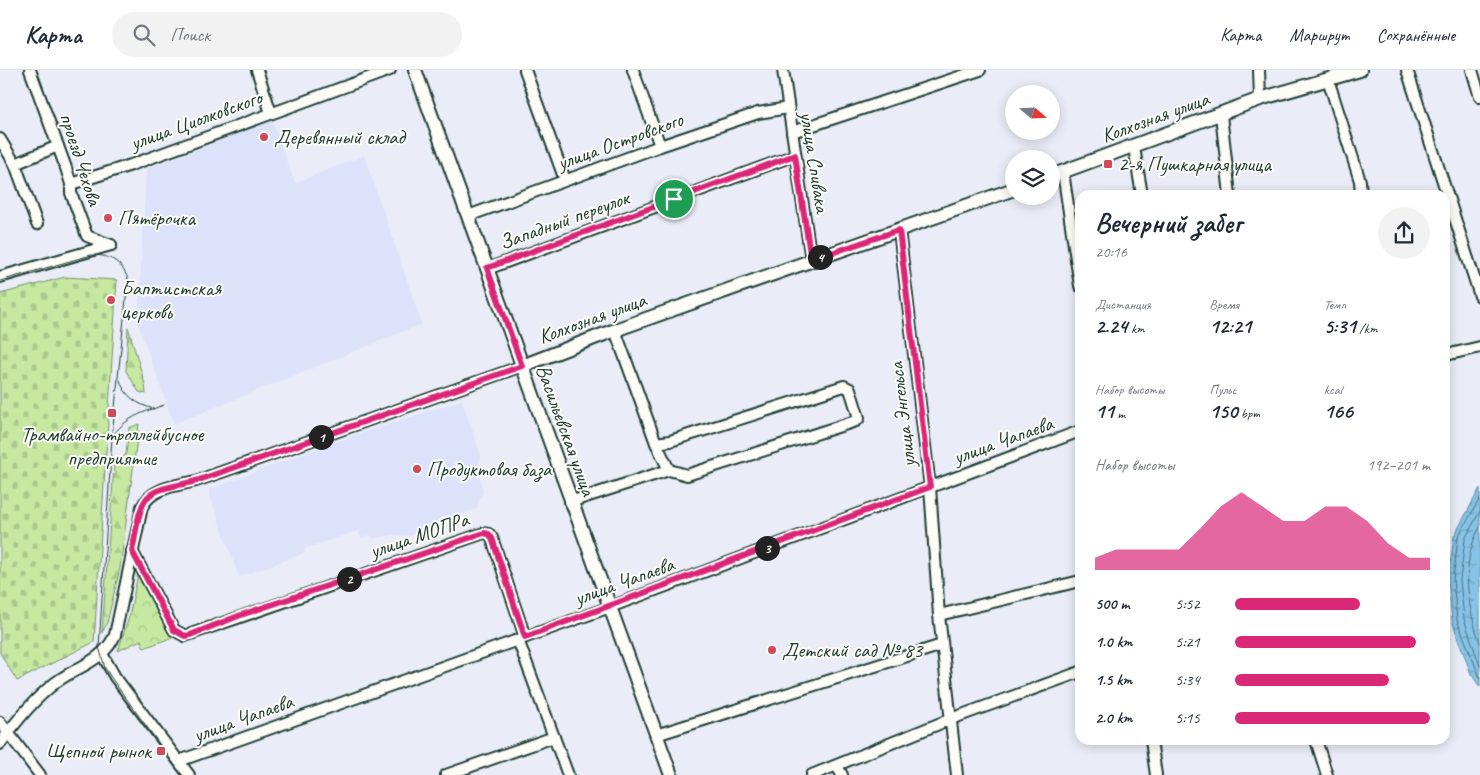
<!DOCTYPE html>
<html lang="ru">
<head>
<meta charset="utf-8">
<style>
  :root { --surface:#fff; --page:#f2f2f3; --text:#1f2937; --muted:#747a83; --line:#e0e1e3; --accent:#db2777 }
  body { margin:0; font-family:Caveat,sans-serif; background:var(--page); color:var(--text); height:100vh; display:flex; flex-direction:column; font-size:19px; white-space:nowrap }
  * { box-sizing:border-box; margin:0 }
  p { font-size:16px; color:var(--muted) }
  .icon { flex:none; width:28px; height:28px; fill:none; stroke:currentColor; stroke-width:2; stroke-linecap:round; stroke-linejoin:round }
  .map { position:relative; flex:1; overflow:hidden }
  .panel { position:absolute; left:1075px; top:120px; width:375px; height:555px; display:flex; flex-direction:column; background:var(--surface); border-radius:15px; box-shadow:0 2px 12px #0003 }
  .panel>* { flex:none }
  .needle { width:32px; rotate:109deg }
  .buttons { position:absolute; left:1005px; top:15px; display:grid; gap:10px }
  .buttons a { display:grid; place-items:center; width:55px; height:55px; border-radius:50%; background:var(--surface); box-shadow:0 2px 12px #0003; font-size:25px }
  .pin { position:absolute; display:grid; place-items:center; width:42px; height:42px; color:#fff; margin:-21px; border:2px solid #fff; border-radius:50%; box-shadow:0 1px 5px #0007 }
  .km { position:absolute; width:25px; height:25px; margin:-12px; border-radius:50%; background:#222; color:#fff; font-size:14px; line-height:25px; text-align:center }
  .round { display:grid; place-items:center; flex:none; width:52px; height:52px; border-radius:26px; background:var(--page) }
  .head { display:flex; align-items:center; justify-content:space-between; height:85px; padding:0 20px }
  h1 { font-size:28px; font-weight:700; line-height:38px }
  .stats { display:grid; grid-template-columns:repeat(3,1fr); gap:8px; height:85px; padding:5px 20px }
  .stats div { display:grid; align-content:center }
  .stats b { font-size:21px; font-weight:700 }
  .stats small { font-size:14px; font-weight:400 }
  .stats p { font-size:14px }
  .chart { height:140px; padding:10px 20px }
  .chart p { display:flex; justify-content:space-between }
  .chart svg { width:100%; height:90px; margin-top:5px; fill:var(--accent); opacity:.7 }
  ul { padding:0 20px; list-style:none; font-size:16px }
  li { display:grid; grid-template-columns:80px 60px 1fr; align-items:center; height:38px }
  li i { height:12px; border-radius:6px; background:var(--accent) }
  header { display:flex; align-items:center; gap:30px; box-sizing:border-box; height:70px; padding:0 25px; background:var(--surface); border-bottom:1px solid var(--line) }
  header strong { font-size:24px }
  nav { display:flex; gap:28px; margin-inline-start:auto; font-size:18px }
  .search { width:350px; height:45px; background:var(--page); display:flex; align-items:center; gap:12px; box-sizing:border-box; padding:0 18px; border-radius:28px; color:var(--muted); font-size:19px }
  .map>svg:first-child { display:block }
  .built { fill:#dce2f9 }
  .forest { fill:url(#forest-firs); stroke:#72926a }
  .cemetery { fill:url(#cemetery-stones); stroke:#72926a }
  .park { fill:url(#park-crowns); stroke:#72926a }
  .water { fill:url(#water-ripples); stroke:#5d8d9f }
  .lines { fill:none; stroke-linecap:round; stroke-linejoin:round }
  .shore { stroke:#49737c; stroke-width:1 }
  .minor-casing { stroke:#1f3d34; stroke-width:14 }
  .major-casing { stroke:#1f3d34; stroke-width:16 }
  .minor { stroke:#fdfcf7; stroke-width:10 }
  .major { stroke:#fdfcf7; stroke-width:12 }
  .tram { stroke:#1f3d34; stroke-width:1 }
  .route-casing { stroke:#fff; stroke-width:10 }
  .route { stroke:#db2777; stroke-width:6 }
  .poi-dot { fill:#d1495b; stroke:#fdfcf7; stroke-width:2 }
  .labels { text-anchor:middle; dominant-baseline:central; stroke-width:4; stroke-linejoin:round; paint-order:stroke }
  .street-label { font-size:21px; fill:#1f3d34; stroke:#fdfcf7 }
  .poi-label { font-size:21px; fill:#1f3d34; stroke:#fdfcf7; text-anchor:start }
</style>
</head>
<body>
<header>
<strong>Карта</strong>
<div class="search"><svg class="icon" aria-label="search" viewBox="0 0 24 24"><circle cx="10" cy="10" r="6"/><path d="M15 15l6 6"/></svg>Поиск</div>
<nav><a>Карта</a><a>Маршрут</a><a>Сохранённые</a></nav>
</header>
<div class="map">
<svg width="1480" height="705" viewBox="0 0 1480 705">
  <defs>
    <pattern id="forest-firs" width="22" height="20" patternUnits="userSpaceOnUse" patternTransform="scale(1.25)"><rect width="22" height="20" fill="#c6e8a1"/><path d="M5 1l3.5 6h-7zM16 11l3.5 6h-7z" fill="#aac88b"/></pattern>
    <pattern id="cemetery-stones" width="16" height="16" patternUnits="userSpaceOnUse" patternTransform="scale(1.25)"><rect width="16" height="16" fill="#c6e8a1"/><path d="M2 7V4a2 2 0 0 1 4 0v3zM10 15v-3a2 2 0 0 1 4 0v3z" fill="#aac88b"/></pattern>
    <pattern id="park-crowns" width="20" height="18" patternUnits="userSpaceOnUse" patternTransform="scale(1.25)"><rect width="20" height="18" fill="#c6e8a1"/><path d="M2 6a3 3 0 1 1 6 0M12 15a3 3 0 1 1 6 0" fill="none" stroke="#aac88b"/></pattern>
    <pattern id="water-ripples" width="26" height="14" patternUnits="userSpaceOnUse" patternTransform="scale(1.25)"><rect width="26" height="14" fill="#87c3e7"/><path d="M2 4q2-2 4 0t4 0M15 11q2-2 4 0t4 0" fill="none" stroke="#6ea0bc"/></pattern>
  </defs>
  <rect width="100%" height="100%" fill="#eaedf8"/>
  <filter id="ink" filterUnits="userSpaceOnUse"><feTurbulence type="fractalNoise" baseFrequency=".02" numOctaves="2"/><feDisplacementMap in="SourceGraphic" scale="10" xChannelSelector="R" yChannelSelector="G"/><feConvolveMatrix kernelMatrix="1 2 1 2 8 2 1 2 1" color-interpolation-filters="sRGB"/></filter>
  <g filter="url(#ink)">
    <g class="built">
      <polygon points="272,50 295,113 364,85 422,254 174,354 138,254 146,99"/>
      <polygon points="462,330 481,386 478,401 483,420 477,438 409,466 392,465 372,469 370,465 361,468 358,461 304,479 305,483 239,507 208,420 334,372"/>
    </g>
    <g class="forest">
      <polygon points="128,257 145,314 146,324 139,322 126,301"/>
      <polygon points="139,354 120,498 107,553 102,563 114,396 126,384 129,358"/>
    </g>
    <polygon class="cemetery" points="65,207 117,210 94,572 17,611 0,583 0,224"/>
    <polygon class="park" points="138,504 176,566 144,578 141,570 118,581 129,547"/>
    <polygon class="water" points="1480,418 1480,617 1471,604 1452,551 1448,510 1454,466"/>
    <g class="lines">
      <g class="shore">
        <polyline points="1480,428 1458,467 1453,510 1457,550 1480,608"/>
        <polyline points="1480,441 1465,469 1460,510 1464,549 1480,596"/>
        <path d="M1480,457C1460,492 1467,536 1480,573"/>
      </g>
      <defs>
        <g id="minor">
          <polyline points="30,0 66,98 71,114 71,123 87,166 111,175"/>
          <polyline points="257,0 271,43"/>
          <polyline points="525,0 565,110"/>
          <polyline points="633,0 660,76"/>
          <polyline points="783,0 811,190"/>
          <polyline points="1259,0 1260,29"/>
          <polyline points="1407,0 1480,226"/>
          <polyline points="1472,0 1480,27"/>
          <polyline points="1328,9 1360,111 1361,125"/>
          <polyline points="1221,45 1230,125"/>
          <polyline points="792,62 980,0"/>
          <polyline points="0,69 15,94 58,76"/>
          <polyline points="1134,77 1142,125"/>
          <polyline points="15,94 37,154"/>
          <polyline points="1063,102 1080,216"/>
          <polyline points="71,114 131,95 390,0"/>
          <polyline points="468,146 660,76 758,43 788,38"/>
          <polyline points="899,160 930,417 939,545 957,705"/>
          <polyline points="487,199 795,85"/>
          <polyline points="0,207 111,175"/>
          <polyline points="1446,285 1480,277"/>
          <polyline points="656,373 669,400"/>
          <polyline points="570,432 669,400 687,405 856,351 859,348 850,319 844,316 670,371 656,373 615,260"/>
          <polyline points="132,481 174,560 185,566 484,463 489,464 492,468 525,567"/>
          <polyline points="939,545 1080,511"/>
          <polyline points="518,570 568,705"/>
          <polyline points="102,584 115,607 189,705"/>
          <polyline points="0,652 40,705"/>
          <polyline points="656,665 942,575"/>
          <polyline points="1151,670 1156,705"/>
          <polyline points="1316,670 1327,705"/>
          <path d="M0,674C16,651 33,630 55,613C76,597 104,591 115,565L142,437C152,417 176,416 196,411L522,296"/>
          <polyline points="179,691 610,537 1080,361"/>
          <polyline points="837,696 842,705"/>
          <polyline points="446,705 554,667"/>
          <polyline points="812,705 951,649 1080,602"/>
        </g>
        <g id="major">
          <polyline points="415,0 671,705"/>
          <polyline points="1051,106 1260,29 1360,0"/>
          <polyline points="522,296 615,260 1014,119"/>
        </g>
      </defs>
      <use href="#minor" class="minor-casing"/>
      <use href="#major" class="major-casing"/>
      <use href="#minor" class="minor"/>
      <use href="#major" class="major"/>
      <g class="tram">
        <path d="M0,211L91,185C110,185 121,191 128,209L112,367L99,577L105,598L112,609L182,705"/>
        <path d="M120,310C124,326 138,335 154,339"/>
        <path d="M112,367C125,347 144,342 164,335"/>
      </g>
    </g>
  </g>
  <g class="lines" filter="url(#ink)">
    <defs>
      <path id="route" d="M795,85L811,190L899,160L930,417L525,567L492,468L489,464L484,463L241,545L190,565L185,566L174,560L132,481C136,466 137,440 147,428C156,417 182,415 196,411L522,296L487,198Z"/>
    </defs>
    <use href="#route" class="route-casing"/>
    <use href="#route" class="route"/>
  </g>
  <g class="poi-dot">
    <circle cx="264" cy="67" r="5"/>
    <rect x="1103" y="89" width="10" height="10" rx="2.5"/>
    <circle cx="108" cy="148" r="5"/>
    <circle cx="111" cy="230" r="5"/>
    <rect x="107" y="338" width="10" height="10" rx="2.5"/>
    <circle cx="417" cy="399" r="5"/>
    <circle cx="772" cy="580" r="5"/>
    <rect x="156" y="676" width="10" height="10" rx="2.5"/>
  </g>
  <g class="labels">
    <g class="street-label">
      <text transform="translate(1155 47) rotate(-20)">Колхозная улица</text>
      <text transform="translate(196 50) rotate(-20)">улица Циолковского</text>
      <text transform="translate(620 71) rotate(-20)">улица Островского</text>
      <text transform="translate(81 89) rotate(72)">проезд Чехова</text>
      <text transform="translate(815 92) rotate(81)">улица Спивака</text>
      <text transform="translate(564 150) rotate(-20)">Западный переулок</text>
      <text transform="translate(592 248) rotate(-20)">Колхозная улица</text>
      <text transform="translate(902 345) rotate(-97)">улица Энгельса</text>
      <text transform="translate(566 360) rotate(70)">Васильевская улица</text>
      <text transform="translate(1003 370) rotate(-20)">улица Чапаева</text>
      <text transform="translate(419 465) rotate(-19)">улица МОПРа</text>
      <text transform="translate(624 511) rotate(-20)">улица Чапаева</text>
      <text transform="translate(243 648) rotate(-20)">улица Чапаева</text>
    </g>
    <g class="poi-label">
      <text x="274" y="67">Деревянный склад</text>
      <text x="1118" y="94">2-я Пушкарная улица</text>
      <text x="118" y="148">Пятёрочка</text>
      <text x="121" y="218">Баптистская<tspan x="121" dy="24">церковь</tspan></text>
      <text x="112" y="364" text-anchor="middle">Трамвайно-троллейбусное<tspan x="112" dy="24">предприятие</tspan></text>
      <text x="427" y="399">Продуктовая база</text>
      <text x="782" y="580">Детский сад № 83</text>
      <text x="151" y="681" text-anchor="end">Щепной рынок</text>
    </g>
  </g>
</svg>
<div class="buttons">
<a><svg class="needle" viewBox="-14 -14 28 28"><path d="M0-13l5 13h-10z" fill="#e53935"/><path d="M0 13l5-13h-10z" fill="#747a83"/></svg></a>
<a><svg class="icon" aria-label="layers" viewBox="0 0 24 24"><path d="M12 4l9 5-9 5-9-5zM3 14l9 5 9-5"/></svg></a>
</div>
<div class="pin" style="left:674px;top:129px;background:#1e9e55"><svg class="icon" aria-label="arrive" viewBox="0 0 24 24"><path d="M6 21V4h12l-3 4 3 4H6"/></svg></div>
<b class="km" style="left:321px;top:367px">1</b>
<b class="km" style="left:349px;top:509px">2</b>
<b class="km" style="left:767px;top:478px">3</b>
<b class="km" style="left:820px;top:187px">4</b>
<section class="panel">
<div class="head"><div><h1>Вечерний забег</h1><p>20:16</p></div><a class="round"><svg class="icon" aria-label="share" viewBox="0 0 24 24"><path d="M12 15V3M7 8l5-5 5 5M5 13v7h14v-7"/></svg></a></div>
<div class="stats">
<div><p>Дистанция</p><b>2.24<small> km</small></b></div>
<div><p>Время</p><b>12:21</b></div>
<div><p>Темп</p><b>5:31<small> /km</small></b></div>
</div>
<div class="stats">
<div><p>Набор высоты</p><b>11<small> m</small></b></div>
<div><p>Пульс</p><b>150<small> bpm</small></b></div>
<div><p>kcal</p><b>166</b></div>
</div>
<div class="chart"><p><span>Набор высоты</span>192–201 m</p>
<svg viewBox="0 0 160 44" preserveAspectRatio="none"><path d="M0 44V38L10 34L20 34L30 34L40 34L50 24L60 13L70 6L80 13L90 20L100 20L110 13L120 13L130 20L140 31L150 38L160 38V44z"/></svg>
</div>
<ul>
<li><b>500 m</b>5:52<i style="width:64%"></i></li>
<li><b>1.0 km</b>5:21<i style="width:93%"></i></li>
<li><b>1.5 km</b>5:34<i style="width:79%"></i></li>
<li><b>2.0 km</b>5:15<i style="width:100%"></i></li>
</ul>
</section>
</div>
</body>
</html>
